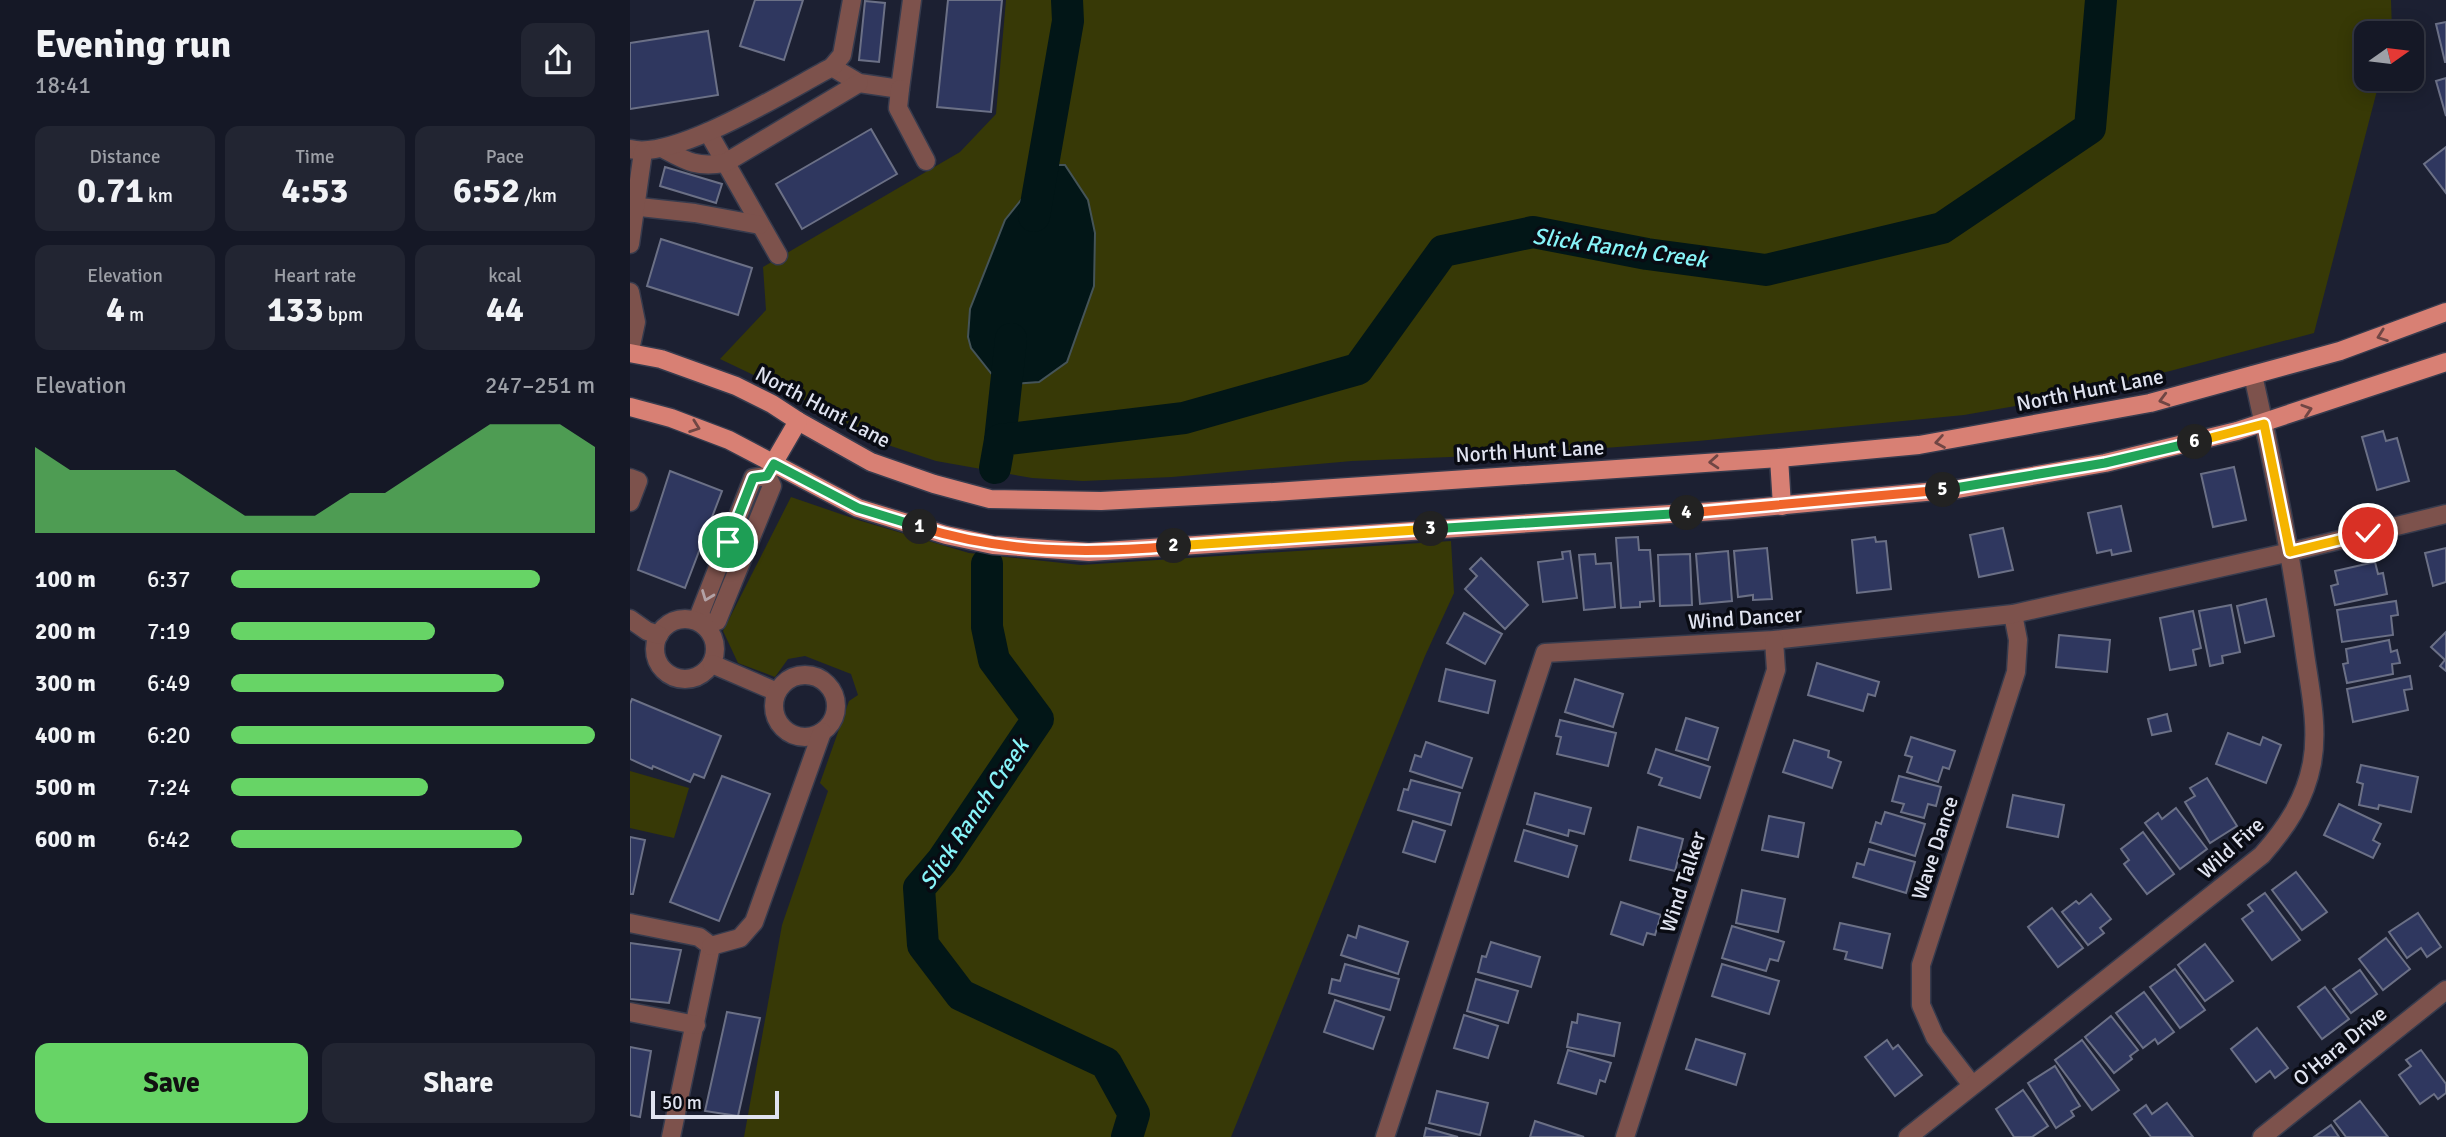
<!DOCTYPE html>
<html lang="en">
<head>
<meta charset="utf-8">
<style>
  :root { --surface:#151826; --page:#222532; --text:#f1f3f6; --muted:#9da0a7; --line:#343743; --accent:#67d466 }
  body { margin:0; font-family:Signika,sans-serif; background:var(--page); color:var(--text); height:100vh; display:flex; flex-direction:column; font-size:26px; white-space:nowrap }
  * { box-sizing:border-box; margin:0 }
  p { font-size:23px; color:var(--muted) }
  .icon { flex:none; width:38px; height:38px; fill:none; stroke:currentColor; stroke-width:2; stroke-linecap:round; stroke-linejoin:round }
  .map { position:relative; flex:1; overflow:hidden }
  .sheet { display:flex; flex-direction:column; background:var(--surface); width:630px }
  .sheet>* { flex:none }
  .needle { width:46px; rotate:76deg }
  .fabs { position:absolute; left:1724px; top:21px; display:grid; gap:14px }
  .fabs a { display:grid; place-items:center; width:70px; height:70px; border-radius:14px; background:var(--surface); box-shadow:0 4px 18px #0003,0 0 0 2px var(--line); font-size:35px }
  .scale { position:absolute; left:21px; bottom:18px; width:128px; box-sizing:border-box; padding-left:7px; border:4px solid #e0e3f0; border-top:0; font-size:19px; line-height:24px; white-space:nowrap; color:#e0e3f0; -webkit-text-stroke:5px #090b13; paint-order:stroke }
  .pin { position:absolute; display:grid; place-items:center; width:60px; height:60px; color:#fff; margin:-30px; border:4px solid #fff; border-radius:50%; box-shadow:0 2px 7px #0007 }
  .km { position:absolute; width:35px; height:35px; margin:-18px; border-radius:50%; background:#222; color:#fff; font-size:19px; line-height:35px; text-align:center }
  .round { display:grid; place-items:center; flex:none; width:74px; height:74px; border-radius:14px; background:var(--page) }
  .summary { display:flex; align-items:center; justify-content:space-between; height:119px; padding:0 35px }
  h1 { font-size:38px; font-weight:700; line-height:52px }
  .metrics { display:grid; grid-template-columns:repeat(3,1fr); gap:10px; height:119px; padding:7px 35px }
  .metrics div { display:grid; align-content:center; border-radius:14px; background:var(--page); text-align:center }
  .metrics b { font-size:35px; font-weight:700 }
  .metrics small { font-size:19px; font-weight:400 }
  .metrics p { font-size:19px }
  .chart { height:196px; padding:14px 35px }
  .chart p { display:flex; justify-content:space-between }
  .chart svg { width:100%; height:126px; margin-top:7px; fill:var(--accent); opacity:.7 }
  .button { display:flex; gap:14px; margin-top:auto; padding:14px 35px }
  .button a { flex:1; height:80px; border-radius:14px; background:var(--accent); color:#111; font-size:28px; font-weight:700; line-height:80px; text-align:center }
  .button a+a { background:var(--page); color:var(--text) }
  ul { padding:0 35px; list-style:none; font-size:23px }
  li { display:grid; grid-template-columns:112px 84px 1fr; align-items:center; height:52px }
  li i { height:18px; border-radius:9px; background:var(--accent) }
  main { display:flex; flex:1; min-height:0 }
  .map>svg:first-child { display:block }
  .green { fill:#373906 }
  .water { fill:#021617; stroke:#455458; stroke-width:2 }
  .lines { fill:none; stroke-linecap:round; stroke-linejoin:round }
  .river { stroke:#021617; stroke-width:32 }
  .building { fill:#2f375f; stroke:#6b7086; stroke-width:2 }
  .minor-casing { stroke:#373b4d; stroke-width:21 }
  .major-casing { stroke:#373b4d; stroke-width:21 }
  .minor { stroke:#7d524c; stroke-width:18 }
  .major { stroke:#d88074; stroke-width:18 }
  .oneway { stroke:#704644 }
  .oneway2 { stroke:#b3a2a6 }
  .split-1-casing { stroke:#fff; stroke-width:14 }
  .split-2-casing { stroke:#fff; stroke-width:14 }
  .split-3-casing { stroke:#fff; stroke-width:14 }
  .split-4-casing { stroke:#fff; stroke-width:14 }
  .split-5-casing { stroke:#fff; stroke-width:14 }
  .split-6-casing { stroke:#fff; stroke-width:14 }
  .split-7-casing { stroke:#fff; stroke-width:14 }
  .split-1 { stroke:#22a559; stroke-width:9 }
  .split-2 { stroke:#f0652b; stroke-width:9 }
  .split-3 { stroke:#f5b400; stroke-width:9 }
  .split-4 { stroke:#22a559; stroke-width:9 }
  .split-5 { stroke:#f0652b; stroke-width:9 }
  .split-6 { stroke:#22a559; stroke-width:9 }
  .split-7 { stroke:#f5b400; stroke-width:9 }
  .labels { text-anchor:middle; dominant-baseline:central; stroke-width:7; stroke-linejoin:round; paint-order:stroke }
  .street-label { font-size:21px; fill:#e0e3f0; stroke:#090b13 }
  .water-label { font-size:23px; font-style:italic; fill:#87f4f9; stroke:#090b13 }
</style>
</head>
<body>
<main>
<section class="sheet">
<div class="summary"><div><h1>Evening run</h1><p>18:41</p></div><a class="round"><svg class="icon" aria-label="share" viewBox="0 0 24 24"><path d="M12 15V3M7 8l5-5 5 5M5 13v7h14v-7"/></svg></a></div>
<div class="metrics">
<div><p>Distance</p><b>0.71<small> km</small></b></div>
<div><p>Time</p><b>4:53</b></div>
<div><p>Pace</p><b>6:52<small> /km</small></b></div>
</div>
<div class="metrics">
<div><p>Elevation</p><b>4<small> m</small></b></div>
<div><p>Heart rate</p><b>133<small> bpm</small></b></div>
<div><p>kcal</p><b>44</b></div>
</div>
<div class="chart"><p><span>Elevation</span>247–251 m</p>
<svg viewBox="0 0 160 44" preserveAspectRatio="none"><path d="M0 44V14L10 22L20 22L30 22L40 22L50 30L60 38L70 38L80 38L90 30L100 30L110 22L120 14L130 6L140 6L150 6L160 14V44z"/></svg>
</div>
<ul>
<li><b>100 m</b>6:37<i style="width:85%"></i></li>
<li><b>200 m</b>7:19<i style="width:56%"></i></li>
<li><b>300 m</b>6:49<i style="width:75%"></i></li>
<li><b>400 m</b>6:20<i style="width:100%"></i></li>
<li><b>500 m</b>7:24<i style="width:54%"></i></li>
<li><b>600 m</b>6:42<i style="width:80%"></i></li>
</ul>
<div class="button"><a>Save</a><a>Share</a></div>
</section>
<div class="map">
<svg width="1816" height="1137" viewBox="0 0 1816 1137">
  <rect width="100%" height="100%" fill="#1c2032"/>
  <g class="green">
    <polygon points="376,0 1761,0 1762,33 1736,33 1736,79 1750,79 1684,333 1540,371 1397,404 1334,415 1068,441 893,454 722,461 542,477 453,481 402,478 306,461 252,443 163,394 90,359 136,310 133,267 330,152 366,114"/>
    <polygon points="161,497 228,520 339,553 451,565 821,541 824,593 795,656 601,1137 114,1137 152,925 198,791 190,783 219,701 228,695 221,674 175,656 158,659 145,677 108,663 93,631"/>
    <polygon points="0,771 59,788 44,838 0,828"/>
  </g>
  <polygon class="water" points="419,165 435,165 458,200 465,233 464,286 437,362 409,382 383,384 364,377 341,348 338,337 340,309 375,220"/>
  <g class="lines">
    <g class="river">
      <polyline points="404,216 438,21 437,0"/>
      <polyline points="370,440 381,339"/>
      <polyline points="365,468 370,440 554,418 728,369 813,251 903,232 1017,254 1136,270 1312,228 1460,128 1471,0"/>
      <polyline points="357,564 357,627 364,660 408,719 312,861 289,888 293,945 331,995 476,1063 504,1114 497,1137"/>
    </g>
  </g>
  <g class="building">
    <polygon points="125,0 173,0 154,60 110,46"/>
    <polygon points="318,0 372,0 361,112 307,107"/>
    <polygon points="235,1 255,3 249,62 229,60"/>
    <polygon points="1816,22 1816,62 1815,62 1806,24"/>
    <polygon points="78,31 88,95 0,109 0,43"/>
    <polygon points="1816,78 1816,116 1806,81"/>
    <polygon points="241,129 267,174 172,229 146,184"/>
    <polygon points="1816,147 1816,193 1794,164"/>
    <polygon points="35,167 92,184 86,203 30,186"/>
    <polygon points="31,239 122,268 108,315 17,286"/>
    <polygon points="1753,431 1756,441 1767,438 1779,481 1747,490 1732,437"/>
    <polygon points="1604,467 1616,520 1583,527 1571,474"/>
    <polygon points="40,471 92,491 55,588 8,570"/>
    <polygon points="1491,506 1501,551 1482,555 1481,550 1467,553 1458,513"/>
    <polygon points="1373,528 1383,570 1349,577 1340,535"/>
    <polygon points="1008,537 1009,550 1020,550 1024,601 1010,602 1010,607 991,608 986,538"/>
    <polygon points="1245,537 1246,542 1256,541 1261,589 1227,593 1222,540"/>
    <polygon points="1137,548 1142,599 1123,600 1123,595 1108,597 1104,551"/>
    <polygon points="1816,548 1816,582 1803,586 1795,553"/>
    <polygon points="940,551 947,598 913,602 908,562 933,559 932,552"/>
    <polygon points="1098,551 1102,601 1070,604 1066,554"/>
    <polygon points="965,554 966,564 981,563 985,607 954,610 949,555"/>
    <polygon points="1060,554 1062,605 1030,606 1028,555"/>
    <polygon points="851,558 898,605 875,629 835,589 847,576 840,569"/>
    <polygon points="1745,562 1748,574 1753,573 1757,594 1705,605 1701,586 1708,584 1705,571"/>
    <polygon points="1636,599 1644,636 1615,643 1607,606"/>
    <polygon points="1766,601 1768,615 1761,616 1763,635 1712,642 1707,610"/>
    <polygon points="1601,605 1610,652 1592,656 1593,663 1580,666 1569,611"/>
    <polygon points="1563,611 1571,648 1563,650 1566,665 1540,670 1530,618"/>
    <polygon points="834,613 872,634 855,664 817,643"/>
    <polygon points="1816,632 1816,671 1810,666 1815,660 1801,647"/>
    <polygon points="1429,635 1480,640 1477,672 1426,667"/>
    <polygon points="1759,640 1761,652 1767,650 1770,663 1762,664 1763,674 1717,683 1713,664 1718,663 1716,649"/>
    <polygon points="1187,663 1249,682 1245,696 1238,694 1233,711 1178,695"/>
    <polygon points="816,669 865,681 858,713 809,701"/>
    <polygon points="1780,676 1782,689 1774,690 1778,710 1723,722 1717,689"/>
    <polygon points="945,679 993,694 983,727 935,712"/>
    <polygon points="2,699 91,736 74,778 64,774 60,782 23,766 22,769 0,759 0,704"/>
    <polygon points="1537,714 1541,731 1522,735 1518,719"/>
    <polygon points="1056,718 1088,728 1078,760 1046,750"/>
    <polygon points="930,720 986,733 978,766 927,754 931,737 926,736"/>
    <polygon points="1598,733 1630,745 1633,737 1651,745 1636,783 1586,764"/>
    <polygon points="1281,737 1325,751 1319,769 1313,767 1308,782 1277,772 1282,757 1275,755"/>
    <polygon points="1164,740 1199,751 1198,757 1211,762 1202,788 1153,772"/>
    <polygon points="796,742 842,758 832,788 780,771 785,755 791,757"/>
    <polygon points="1026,749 1080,767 1070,798 1029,785 1032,778 1018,773"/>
    <polygon points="1731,765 1788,777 1781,812 1749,805 1748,809 1729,805 1733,784 1727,782"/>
    <polygon points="92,776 140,794 89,921 40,902"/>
    <polygon points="1269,776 1311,787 1306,806 1298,804 1294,818 1271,812 1274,804 1262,801"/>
    <polygon points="1577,778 1607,826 1580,843 1555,802 1565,796 1560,788"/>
    <polygon points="781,780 830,793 821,825 768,810 774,789 778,790"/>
    <polygon points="905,793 961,808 954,834 939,830 938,836 897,824"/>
    <polygon points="1383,795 1434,805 1428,837 1377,827"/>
    <polygon points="1709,804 1751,824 1743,840 1750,844 1743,858 1694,835"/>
    <polygon points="1546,808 1577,849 1550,869 1515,823 1528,813 1532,819"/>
    <polygon points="1255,812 1295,824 1285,856 1240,842 1246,822 1251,824"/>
    <polygon points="1139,816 1174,823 1168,857 1132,850"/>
    <polygon points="783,821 815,831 805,862 773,852"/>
    <polygon points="1008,827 1053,839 1045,871 1000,860"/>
    <polygon points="894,830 947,846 938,877 885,861"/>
    <polygon points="1513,832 1544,874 1517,894 1494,864 1499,860 1491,849"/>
    <polygon points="0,837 15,840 3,894 0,894"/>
    <polygon points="1239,849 1285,862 1276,893 1223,877 1227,863 1234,865"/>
    <polygon points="1666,872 1697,912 1672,930 1642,890"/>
    <polygon points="1112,890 1155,899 1148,932 1106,923"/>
    <polygon points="1635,893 1670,940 1642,960 1612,919 1623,911 1618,905"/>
    <polygon points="1461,894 1481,919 1470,928 1474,933 1458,945 1432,912 1446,901 1449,904"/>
    <polygon points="991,902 1031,915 1025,935 1017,933 1013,945 981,934"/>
    <polygon points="1422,908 1453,948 1428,967 1398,927"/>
    <polygon points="1788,913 1811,947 1797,957 1791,948 1777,958 1759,932"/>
    <polygon points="1210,923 1260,934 1252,968 1215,959 1217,952 1204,949"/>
    <polygon points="729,926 778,942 768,974 711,955 718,935 726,938"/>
    <polygon points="1102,926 1154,942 1148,961 1140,959 1136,971 1092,958"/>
    <polygon points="1756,938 1780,969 1753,990 1729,959"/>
    <polygon points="861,942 910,957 901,987 848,972 852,956 856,957"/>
    <polygon points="0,943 51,950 39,1003 0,999"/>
    <polygon points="1575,944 1603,981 1575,1001 1548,965"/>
    <polygon points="715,964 769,979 760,1010 699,993 702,979 710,981"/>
    <polygon points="1092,964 1149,981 1139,1014 1082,996"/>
    <polygon points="1545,969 1575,1010 1550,1028 1520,987"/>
    <polygon points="1730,970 1747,994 1721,1013 1703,989"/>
    <polygon points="846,979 888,991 878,1023 837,1011"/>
    <polygon points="1695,987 1719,1019 1692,1039 1668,1007"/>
    <polygon points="1514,992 1544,1032 1528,1044 1525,1039 1513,1048 1486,1013"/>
    <polygon points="705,1000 754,1017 743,1049 694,1032"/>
    <polygon points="97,1012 130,1018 108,1116 75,1111"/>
    <polygon points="948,1014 990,1023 984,1056 937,1047 942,1022 947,1023"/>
    <polygon points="834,1015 868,1026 858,1058 824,1048"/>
    <polygon points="1481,1016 1508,1050 1500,1056 1502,1059 1484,1073 1455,1037"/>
    <polygon points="1627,1028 1658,1068 1645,1078 1640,1071 1626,1082 1601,1049"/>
    <polygon points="1066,1039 1115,1054 1106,1085 1056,1069"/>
    <polygon points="1257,1040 1263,1049 1268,1045 1292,1075 1265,1096 1235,1057"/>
    <polygon points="1452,1040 1489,1090 1462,1110 1425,1060"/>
    <polygon points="0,1047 21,1051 10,1117 0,1115"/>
    <polygon points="938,1050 981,1063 975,1082 970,1080 966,1094 928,1083"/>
    <polygon points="1791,1050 1816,1084 1816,1093 1808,1099 1804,1094 1790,1104 1769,1075 1781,1066 1776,1060"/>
    <polygon points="1425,1066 1450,1106 1441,1111 1444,1116 1426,1128 1398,1083"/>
    <polygon points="1393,1090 1418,1126 1402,1137 1384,1137 1366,1109"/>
    <polygon points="807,1091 858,1103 850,1135 799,1123"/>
    <polygon points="1730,1101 1758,1137 1716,1137 1704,1121"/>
    <polygon points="1537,1103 1563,1137 1521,1137 1504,1114 1516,1105 1522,1114"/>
    <polygon points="905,1121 954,1137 900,1137"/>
    <polygon points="1701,1125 1709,1137 1684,1137"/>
    <polygon points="796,1128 828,1137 794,1137"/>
  </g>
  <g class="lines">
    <defs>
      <g id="minor">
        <polyline points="202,67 229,83 270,89 282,0"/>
        <polyline points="270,89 268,108 296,161"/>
        <polyline points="78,132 148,255"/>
        <path d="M32,148C56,161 66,168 95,163L229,83"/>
        <path d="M0,149C45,161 158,90 202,67L212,55L222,0"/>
        <polyline points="0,206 65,213 130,225"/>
        <polyline points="0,244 13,152"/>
        <polyline points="0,292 6,322 0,350"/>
        <polyline points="137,476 123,478 70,613 75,625 87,621 142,486 137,476 143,464"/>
        <polyline points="0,478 8,481 0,502"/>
        <circle cx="55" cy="649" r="30"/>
        <polyline points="0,619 17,631 29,635"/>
        <polyline points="82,664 147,692"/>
        <circle cx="175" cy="706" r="31"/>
        <polyline points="0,923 69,937 81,946 41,1137"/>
        <polyline points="81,946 110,938 124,922 192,732"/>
        <polyline points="0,1012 66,1025"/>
        <polyline points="1342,1085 1305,1037 1291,1005 1291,965 1386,672 1388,640 1383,614"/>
        <polyline points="755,1137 915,653 1144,640 1383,614 1660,552 1816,514"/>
        <polyline points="995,1137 1146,670 1144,640"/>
        <path d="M1278,1137L1632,855C1656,828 1675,800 1682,763C1689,725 1679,685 1674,647C1661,556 1644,466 1623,375"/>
        <polyline points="1632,1137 1816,990"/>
      </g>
      <g id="major">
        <polyline points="0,353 31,359 106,386 142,404 168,421 241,462 304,484 360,499 471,501 644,492 1149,458 1289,445 1520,403 1710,351 1816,312"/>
        <polyline points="0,407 41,418 99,440 228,508 316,535 363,545 459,552 1101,510 1328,489 1475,463 1607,431 1816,362"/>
        <polyline points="1149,458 1152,506"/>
        <polyline points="143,464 168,421"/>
      </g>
    </defs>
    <use href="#minor" class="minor-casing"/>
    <use href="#major" class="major-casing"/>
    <use href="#minor" class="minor"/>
    <use href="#major" class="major"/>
  </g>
  <defs><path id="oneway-chevron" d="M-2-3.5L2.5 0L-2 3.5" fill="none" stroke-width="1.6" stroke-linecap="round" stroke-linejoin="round" transform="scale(1.75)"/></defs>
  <g class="oneway">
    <use href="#oneway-chevron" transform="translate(1752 336) rotate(160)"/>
    <use href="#oneway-chevron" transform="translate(1534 400) rotate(165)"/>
    <use href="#oneway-chevron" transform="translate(1677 410) rotate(-18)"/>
    <use href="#oneway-chevron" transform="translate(65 427) rotate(20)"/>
    <use href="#oneway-chevron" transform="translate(1310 442) rotate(170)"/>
    <use href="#oneway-chevron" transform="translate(1084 462) rotate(176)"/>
  </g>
  <use class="oneway2" href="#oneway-chevron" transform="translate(77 596) rotate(111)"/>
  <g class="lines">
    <defs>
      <polyline id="split-1" points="98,542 123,478 137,476 144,464 228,508 290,527"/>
      <path id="split-2" d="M290,527C373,553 458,554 544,546"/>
      <polyline id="split-3" points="544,546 801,529"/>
      <polyline id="split-4" points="801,529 1057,513"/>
      <polyline id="split-5" points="1057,513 1313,490"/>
      <polyline id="split-6" points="1313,490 1475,463 1565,442"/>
      <polyline id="split-7" points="1565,442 1634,424 1660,552 1738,533"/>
    </defs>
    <use href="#split-1" class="split-1-casing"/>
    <use href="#split-2" class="split-2-casing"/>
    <use href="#split-3" class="split-3-casing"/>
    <use href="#split-4" class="split-4-casing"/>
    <use href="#split-5" class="split-5-casing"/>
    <use href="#split-6" class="split-6-casing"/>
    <use href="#split-7" class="split-7-casing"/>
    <use href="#split-1" class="split-1"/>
    <use href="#split-2" class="split-2"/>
    <use href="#split-3" class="split-3"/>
    <use href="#split-4" class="split-4"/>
    <use href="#split-5" class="split-5"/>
    <use href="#split-6" class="split-6"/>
    <use href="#split-7" class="split-7"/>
  </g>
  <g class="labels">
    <g class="street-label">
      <text transform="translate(1460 390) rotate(-11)">North Hunt Lane</text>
      <text transform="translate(193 407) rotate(28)">North Hunt Lane</text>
      <text transform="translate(900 451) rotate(-3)">North Hunt Lane</text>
      <text transform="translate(1115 618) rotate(-4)">Wind Dancer</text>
      <text transform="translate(1305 848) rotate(-72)">Wave Dance</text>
      <text transform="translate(1601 848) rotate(-42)">Wild Fire</text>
      <text transform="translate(1053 882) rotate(-72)">Wind Talker</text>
      <text transform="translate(1710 1046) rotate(-39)">O'Hara Drive</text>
    </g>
    <g class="water-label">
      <text transform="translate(990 248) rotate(8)">Slick Ranch Creek</text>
      <text transform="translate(344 814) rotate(-56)">Slick Ranch Creek</text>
    </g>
  </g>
</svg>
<div class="fabs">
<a><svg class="needle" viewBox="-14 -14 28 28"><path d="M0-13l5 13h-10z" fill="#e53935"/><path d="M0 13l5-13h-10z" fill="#9da0a7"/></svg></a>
</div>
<div class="scale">50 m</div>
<div class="pin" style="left:98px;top:542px;background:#1e9e55"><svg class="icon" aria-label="arrive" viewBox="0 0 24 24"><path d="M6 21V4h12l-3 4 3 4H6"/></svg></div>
<div class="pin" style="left:1738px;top:533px;background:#d93025"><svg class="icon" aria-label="check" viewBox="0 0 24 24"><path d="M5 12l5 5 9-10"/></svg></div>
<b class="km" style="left:290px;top:527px">1</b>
<b class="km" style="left:544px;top:546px">2</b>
<b class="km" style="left:801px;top:529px">3</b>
<b class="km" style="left:1057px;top:513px">4</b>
<b class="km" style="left:1313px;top:490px">5</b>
<b class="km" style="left:1565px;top:442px">6</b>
</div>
</main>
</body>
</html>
